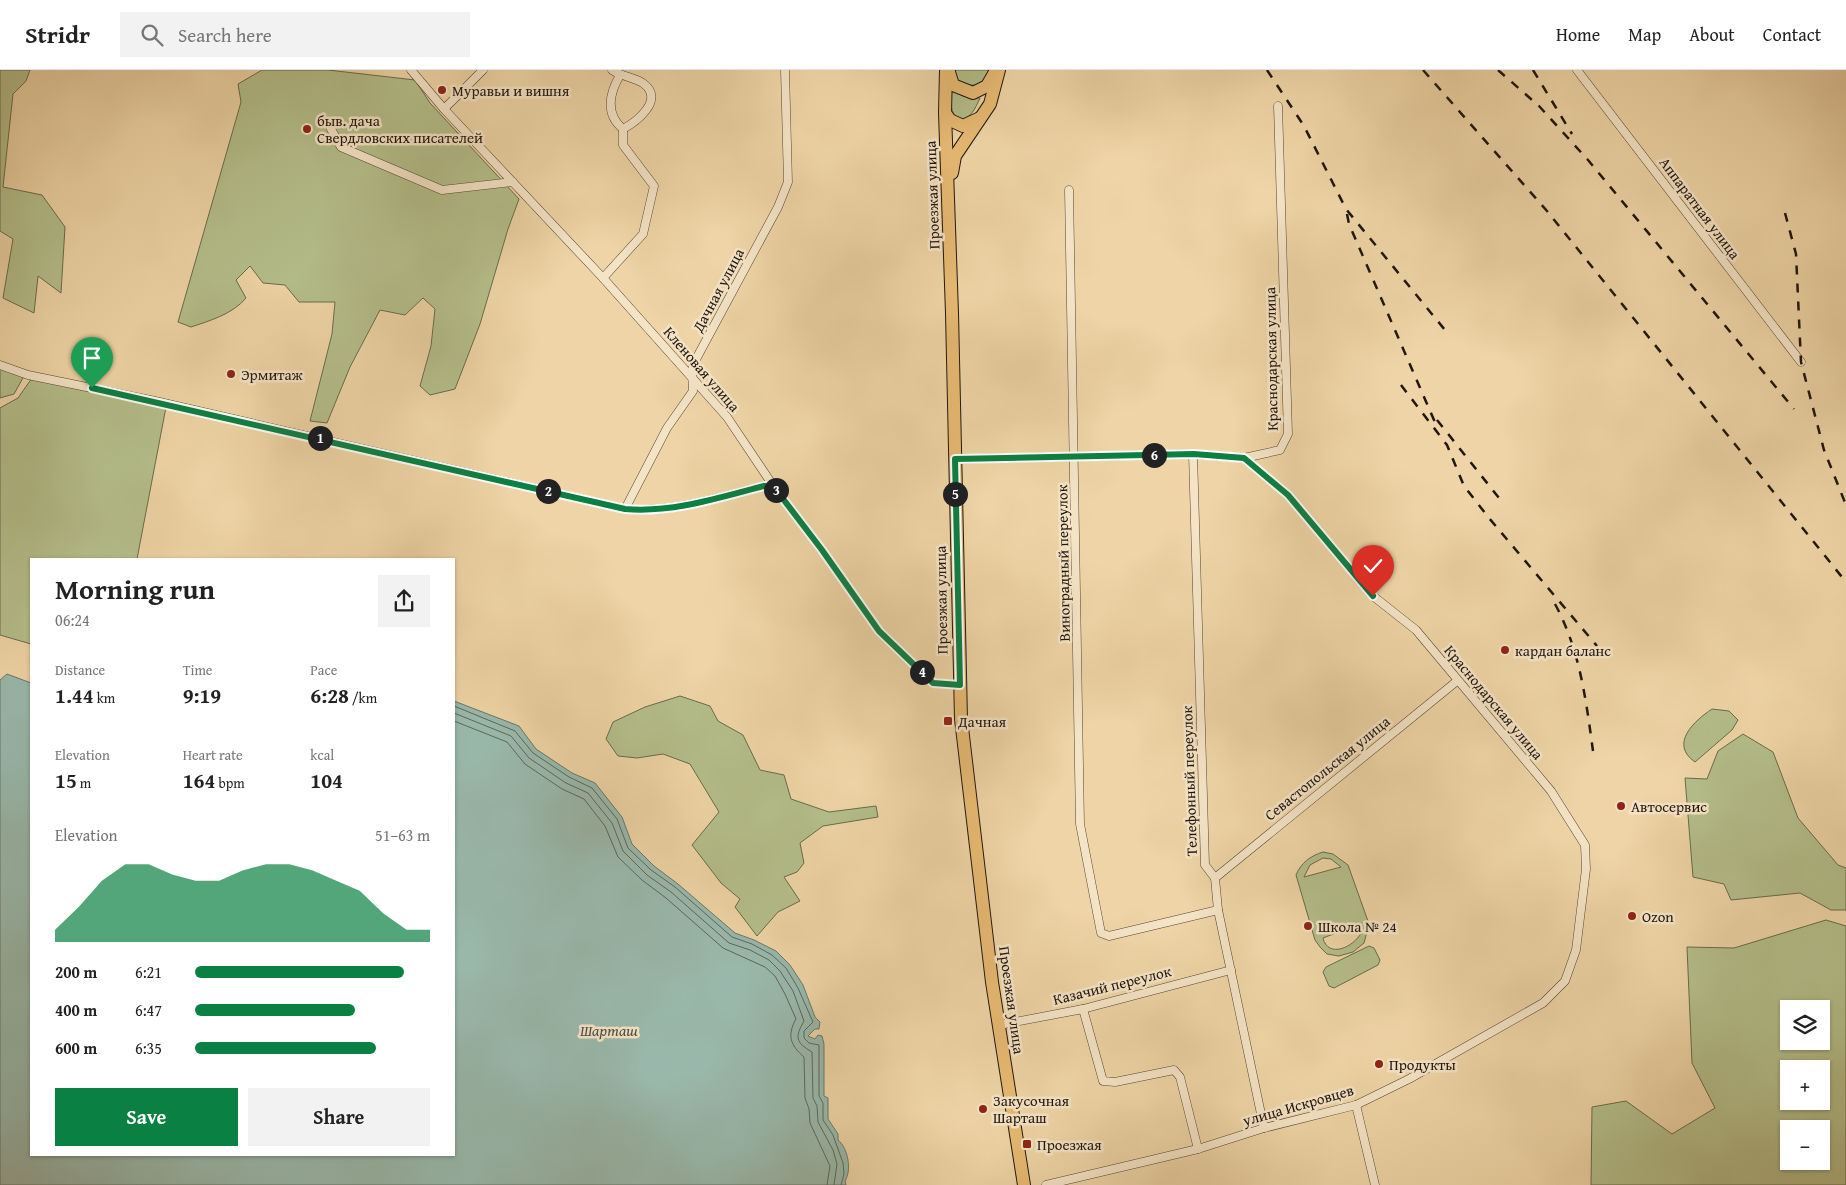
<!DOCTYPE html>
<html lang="en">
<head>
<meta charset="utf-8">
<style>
  :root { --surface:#fff; --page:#f2f2f2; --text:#222; --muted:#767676; --line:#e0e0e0; --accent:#0b8043 }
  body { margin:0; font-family:"Gentium Book Plus",serif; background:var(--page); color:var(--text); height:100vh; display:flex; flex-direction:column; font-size:19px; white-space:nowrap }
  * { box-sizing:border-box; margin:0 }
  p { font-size:16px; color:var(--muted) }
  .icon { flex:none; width:28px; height:28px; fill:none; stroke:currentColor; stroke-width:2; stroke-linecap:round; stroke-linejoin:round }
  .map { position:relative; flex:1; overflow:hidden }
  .sheet { position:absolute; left:30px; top:488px; width:425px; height:598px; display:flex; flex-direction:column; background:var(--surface); border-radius:0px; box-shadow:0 1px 4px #0004 }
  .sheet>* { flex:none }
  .fabs { position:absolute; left:1780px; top:930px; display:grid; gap:10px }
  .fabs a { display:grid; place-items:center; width:50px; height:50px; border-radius:0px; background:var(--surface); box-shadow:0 1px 4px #0004; font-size:25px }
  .pin { position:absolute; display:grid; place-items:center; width:42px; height:42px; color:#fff; margin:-51px -21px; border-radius:50% 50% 50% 0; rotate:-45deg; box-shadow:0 0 5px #0007 }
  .pin .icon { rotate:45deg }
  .km { position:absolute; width:25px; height:25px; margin:-12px; border-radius:50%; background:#222; color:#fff; font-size:14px; line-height:25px; text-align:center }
  .round { display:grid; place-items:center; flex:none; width:52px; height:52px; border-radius:0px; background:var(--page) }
  .head { display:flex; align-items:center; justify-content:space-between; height:85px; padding:0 25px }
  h1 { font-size:28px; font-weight:700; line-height:38px }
  .stats { display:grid; grid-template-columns:repeat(3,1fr); gap:8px; height:85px; padding:5px 25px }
  .stats div { display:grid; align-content:center }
  .stats b { font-size:21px; font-weight:700 }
  .stats small { font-size:14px; font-weight:400 }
  .stats p { font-size:14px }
  .chart { height:140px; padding:10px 25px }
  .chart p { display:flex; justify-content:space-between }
  .chart svg { width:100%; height:90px; margin-top:5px; fill:var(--accent); opacity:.7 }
  .action { display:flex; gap:10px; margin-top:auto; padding:10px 25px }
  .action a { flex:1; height:58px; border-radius:0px; background:var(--accent); color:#fff; font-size:20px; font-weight:700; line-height:58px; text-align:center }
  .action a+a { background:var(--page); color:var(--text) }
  ul { padding:0 25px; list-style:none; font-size:16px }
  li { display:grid; grid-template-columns:80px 60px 1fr; align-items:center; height:38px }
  li i { height:12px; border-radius:6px; background:var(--accent) }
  header { display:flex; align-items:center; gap:30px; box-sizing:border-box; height:70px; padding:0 25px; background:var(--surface); border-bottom:1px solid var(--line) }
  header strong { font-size:24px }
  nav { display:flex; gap:28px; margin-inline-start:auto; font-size:18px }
  .search { width:350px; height:45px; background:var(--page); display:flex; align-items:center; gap:12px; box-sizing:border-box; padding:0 18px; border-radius:0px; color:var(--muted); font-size:19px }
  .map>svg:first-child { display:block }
  .green { fill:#b4be8a; stroke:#6a6a4c; fill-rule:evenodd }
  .water { fill:#99b8ab; stroke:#69776d }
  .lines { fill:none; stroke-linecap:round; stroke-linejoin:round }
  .shore { stroke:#5c675d; stroke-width:1 }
  .street-casing { stroke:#544635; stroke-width:9 }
  .primary-casing { stroke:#20160f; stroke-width:14 }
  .street { stroke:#f4e3c5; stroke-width:8 }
  .primary { stroke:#e7ba73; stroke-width:12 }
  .rail { stroke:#20160f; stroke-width:2.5; stroke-dasharray:9 9; stroke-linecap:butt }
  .route-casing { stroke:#fff; stroke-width:10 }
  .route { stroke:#0b8043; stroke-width:6 }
  .poi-dot { fill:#8f2418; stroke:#f4e3c5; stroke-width:2 }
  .labels { text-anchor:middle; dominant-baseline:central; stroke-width:5; stroke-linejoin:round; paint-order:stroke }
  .poi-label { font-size:15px; fill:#20160f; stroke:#f4e3c5; text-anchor:start }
  .street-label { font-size:15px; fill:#20160f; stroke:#f4e3c5 }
  .water-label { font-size:16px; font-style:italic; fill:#4a4f46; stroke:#f4e3c5 }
</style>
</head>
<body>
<header>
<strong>Stridr</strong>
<div class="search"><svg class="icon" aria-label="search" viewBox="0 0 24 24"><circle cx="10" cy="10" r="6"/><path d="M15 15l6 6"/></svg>Search here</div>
<nav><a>Home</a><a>Map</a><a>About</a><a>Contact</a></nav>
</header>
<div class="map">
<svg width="1846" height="1115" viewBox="0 0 1846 1115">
  <rect width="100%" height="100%" fill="#eed4a6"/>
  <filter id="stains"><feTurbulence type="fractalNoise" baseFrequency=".004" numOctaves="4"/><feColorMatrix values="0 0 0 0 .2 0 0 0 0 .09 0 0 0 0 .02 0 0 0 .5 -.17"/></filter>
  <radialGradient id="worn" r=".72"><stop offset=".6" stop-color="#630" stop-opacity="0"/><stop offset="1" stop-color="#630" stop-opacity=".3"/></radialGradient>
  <g class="green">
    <polygon points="0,0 30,0 26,11 13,24 3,117 42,125 65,157 61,223 38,206 34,243 3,228 13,169 0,161"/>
    <path d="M262,0H328L415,10L430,33L519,129L508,159L480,254L455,319L430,325L420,316L431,276L435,239L423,228L405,245L380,240L350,297L327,353L310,351L332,264L335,232H299L285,215L263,213L250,196L236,210L246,228C233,244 209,251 191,257L178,252L241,32L238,14Z"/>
    <path d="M953,0H989L982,14C970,17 956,15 953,0Z"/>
    <path d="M952,20L963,26L980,28C975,39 972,47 960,50C949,43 951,32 952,20Z"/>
    <polygon points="0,298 24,306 14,324 0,328"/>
    <polygon points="32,308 166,337 137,489 31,489 31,574 0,565 0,338 18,328"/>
    <polygon points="680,626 710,636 718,651 743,665 760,700 784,705 791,729 829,742 876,736 878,747 823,756 800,773 804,793 797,802 784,807 800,831 778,842 757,866 735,837 740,829 721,813 692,775 719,742 690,694 663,684 637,688 618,686 606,669 613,652 645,637"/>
    <path d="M1712,639L1729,641L1738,650L1732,660L1695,692C1669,674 1694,651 1712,639Z"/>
    <polygon points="1743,664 1773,682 1798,748 1838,795 1846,798 1846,840 1831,840 1800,823 1731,830 1724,814 1693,807 1685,708 1707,709 1718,681"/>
    <path d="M1323,782L1333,784L1348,795L1369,854L1364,873L1353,882L1339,886L1327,884L1320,877L1315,870L1296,805C1301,793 1310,786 1323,782ZM1323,788L1331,789L1341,797L1304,807L1310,795ZM1360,854L1361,863C1354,877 1328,889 1323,868Z"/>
    <path d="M1826,850L1846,856V1115H1591L1592,1037L1626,1031L1672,1064L1715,1038L1692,993L1687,877L1734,878ZM1789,939H1821V971H1789ZM1789,999H1821V1031H1789ZM1789,1059H1821V1091H1789Z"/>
    <polygon points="1369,876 1374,878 1380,890 1378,895 1334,918 1329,916 1323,902 1326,897"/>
  </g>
  <path class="water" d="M7,604L31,613V1084H454V631L519,656L536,679L572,703L595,713L622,747L632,774L654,796L678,814L735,863L754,870L776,881L790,895L803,915L815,947L820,952L819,959H815L808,966L815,969L818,965L822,966L824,974V1026L828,1028V1049L838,1064V1070C848,1078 852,1100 845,1111L846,1115H0V610Z"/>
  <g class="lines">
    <g class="shore">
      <polyline points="454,636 515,661 533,683 569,707 592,718 617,749 628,778 651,800 675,817 732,867 752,874 772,885 786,898 798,918 813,952 804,961 804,968 809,973 819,975 819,1026 823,1033 823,1050 833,1065 843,1093 844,1104 841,1115"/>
      <path d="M454,643L511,666L529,688L566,713L588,723L612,753L623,781L647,805L671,822L729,873L750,880L769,890L780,901L793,921L804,951C795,967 795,972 812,982L813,1028L817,1036L818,1052L833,1080L837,1094L834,1115"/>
      <path d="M454,651L507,672L525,694L562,719L584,729L605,756L618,787L642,810L666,828L723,878L765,897L775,906L785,924L796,949C787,965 790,975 804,987L805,1028L809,1039L810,1053L830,1096L827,1115"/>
    </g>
    <defs>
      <g id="street">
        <polyline points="411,0 444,39 603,208 727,347 774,417 822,480 879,561 933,613 960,615"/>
        <path d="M612,0C622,7 635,7 644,14C665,30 636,52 623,59"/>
        <polyline points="1577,0 1801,292"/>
        <path d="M620,5C609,24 605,44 623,59"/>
        <polyline points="444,39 483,0"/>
        <polyline points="331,59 341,77 442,120 513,112"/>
        <polyline points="1069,120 1080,754 1101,863 1109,866 1218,840"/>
        <polyline points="603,208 643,164 654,116 623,75 623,59"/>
        <path d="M0,295L28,305L155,331L625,439C672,443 718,428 764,416L774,417"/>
        <polyline points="1193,384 1205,795 1215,808 1218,840 1264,1058"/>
        <polyline points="955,389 1193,384 1244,388"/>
        <polyline points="625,439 667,358 693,321 692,300 695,291 778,137 788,112 785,0"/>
        <polyline points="1215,808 1457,611"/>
        <polyline points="1083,939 1103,1011 1115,1012 1174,1000 1180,1007 1198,1079"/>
        <polyline points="999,955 1083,939 1231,900"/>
        <polyline points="1356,1035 1375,1115"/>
        <polyline points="1046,1115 1198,1079 1264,1058 1356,1035 1409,1009 1543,933 1565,911 1576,880 1586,799 1585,775 1551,721 1416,560 1373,526 1288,425 1244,388 1280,380 1288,364 1278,36"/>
      </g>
      <g id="primary">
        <polyline points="946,0 945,43 952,243 961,649 992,912 1024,1115"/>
        <polyline points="949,2 953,15 973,23 987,16 995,2"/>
        <polyline points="945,43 950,50 963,56 980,48"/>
        <polyline points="952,103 955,86 990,34 999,0"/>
      </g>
    </defs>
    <use href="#street" class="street-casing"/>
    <use href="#primary" class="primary-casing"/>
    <use href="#street" class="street"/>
    <use href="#primary" class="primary"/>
    <g class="rail">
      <polyline points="1267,0 1304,56 1346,139 1445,260"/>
      <polyline points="1423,0 1547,141 1846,512"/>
      <polyline points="1498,0 1539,36 1588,90 1794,339"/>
      <polyline points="1533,0 1572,64"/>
      <polyline points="1785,143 1796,184 1801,292 1824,380 1846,435"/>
      <polyline points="1347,144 1349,154 1437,357"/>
      <polyline points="1401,315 1447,375 1464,416 1489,448 1597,576"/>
      <polyline points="1437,350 1503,433"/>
      <path d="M1555,534C1580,580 1586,630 1593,681"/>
    </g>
  </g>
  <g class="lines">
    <defs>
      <path id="route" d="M92,318L625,439C672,443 718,428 764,416L774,417L822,480L879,561L933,613L960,615L955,389L1194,384L1244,388L1288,425L1373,526"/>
    </defs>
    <use href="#route" class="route-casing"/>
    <use href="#route" class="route"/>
  </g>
  <g class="poi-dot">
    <circle cx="442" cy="20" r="5"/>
    <circle cx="307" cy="59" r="5"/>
    <circle cx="231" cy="304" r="5"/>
    <circle cx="1505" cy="580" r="5"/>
    <rect x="943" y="646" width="10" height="10" rx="2.5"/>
    <circle cx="1621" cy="736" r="5"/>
    <circle cx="1632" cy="846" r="5"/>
    <circle cx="1308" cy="856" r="5"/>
    <circle cx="1379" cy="994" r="5"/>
    <circle cx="983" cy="1039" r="5"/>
    <rect x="1022" y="1069" width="10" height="10" rx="2.5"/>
  </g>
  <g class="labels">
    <g class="poi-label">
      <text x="452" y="20">Муравьи и вишня</text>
      <text x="317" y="50">быв. дача<tspan x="317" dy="17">Свердловских писателей</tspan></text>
      <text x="241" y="304">Эрмитаж</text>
      <text x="1515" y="580">кардан баланс</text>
      <text x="958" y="651">Дачная</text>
      <text x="1631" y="736">Автосервис</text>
      <text x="1642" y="846">Ozon</text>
      <text x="1318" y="856">Школа № 24</text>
      <text x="1389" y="994">Продукты</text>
      <text x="993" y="1030">Закусочная<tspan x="993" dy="17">Шарташ</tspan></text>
      <text x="1037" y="1074">Проезжая</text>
    </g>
    <g class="street-label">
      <text transform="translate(932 125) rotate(-92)">Проезжая улица</text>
      <text transform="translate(1700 138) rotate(53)">Аппаратная улица</text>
      <text transform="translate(718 220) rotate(-62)">Дачная улица</text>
      <text transform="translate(1271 289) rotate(-91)">Краснодарская улица</text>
      <text transform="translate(702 299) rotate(49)">Кленовая улица</text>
      <text transform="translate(1063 493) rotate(-91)">Виноградный переулок</text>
      <text transform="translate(941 530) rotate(-91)">Проезжая улица</text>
      <text transform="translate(1494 632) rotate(50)">Краснодарская улица</text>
      <text transform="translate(1327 698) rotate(-39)">Севастопольская улица</text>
      <text transform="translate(1189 711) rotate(-92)">Телефонный переулок</text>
      <text transform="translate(1112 915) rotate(-14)">Казачий переулок</text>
      <text transform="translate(1012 930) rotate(82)">Проезжая улица</text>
      <text transform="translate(1298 1035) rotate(-16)">улица Искровцев</text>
    </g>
    <g class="water-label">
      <text x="609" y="960">Шарташ</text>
    </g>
  </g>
  <rect width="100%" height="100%" filter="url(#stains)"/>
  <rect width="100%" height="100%" fill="url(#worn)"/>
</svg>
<div class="fabs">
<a><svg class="icon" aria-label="layers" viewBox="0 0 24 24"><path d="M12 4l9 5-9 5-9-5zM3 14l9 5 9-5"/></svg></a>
<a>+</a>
<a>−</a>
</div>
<div class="pin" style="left:92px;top:318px;background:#1e9e55"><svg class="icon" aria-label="arrive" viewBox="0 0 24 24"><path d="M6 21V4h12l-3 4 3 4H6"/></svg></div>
<div class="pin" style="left:1373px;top:526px;background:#d93025"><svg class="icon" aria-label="check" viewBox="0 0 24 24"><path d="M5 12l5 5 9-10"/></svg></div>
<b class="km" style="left:320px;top:368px">1</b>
<b class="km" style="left:548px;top:421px">2</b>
<b class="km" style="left:776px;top:420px">3</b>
<b class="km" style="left:922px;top:602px">4</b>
<b class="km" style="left:955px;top:424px">5</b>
<b class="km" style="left:1154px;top:385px">6</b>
<section class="sheet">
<div class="head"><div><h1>Morning run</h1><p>06:24</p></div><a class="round"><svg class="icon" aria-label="share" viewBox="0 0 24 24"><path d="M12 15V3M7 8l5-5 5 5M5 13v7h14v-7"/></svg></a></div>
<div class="stats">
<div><p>Distance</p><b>1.44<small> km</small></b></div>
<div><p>Time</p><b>9:19</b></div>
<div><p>Pace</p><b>6:28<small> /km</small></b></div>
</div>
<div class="stats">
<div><p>Elevation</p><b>15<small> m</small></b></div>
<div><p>Heart rate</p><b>164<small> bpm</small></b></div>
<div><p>kcal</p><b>104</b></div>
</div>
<div class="chart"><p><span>Elevation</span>51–63 m</p>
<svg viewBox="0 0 160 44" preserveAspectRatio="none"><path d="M0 44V38L10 27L20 14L30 6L40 6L50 11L60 14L70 14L80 9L90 6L100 6L110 9L120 14L130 19L140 30L150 38L160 38V44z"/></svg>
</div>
<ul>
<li><b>200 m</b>6:21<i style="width:89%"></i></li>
<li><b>400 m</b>6:47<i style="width:68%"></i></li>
<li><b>600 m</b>6:35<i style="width:77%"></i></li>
</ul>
<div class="action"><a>Save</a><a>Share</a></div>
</section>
</div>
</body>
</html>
